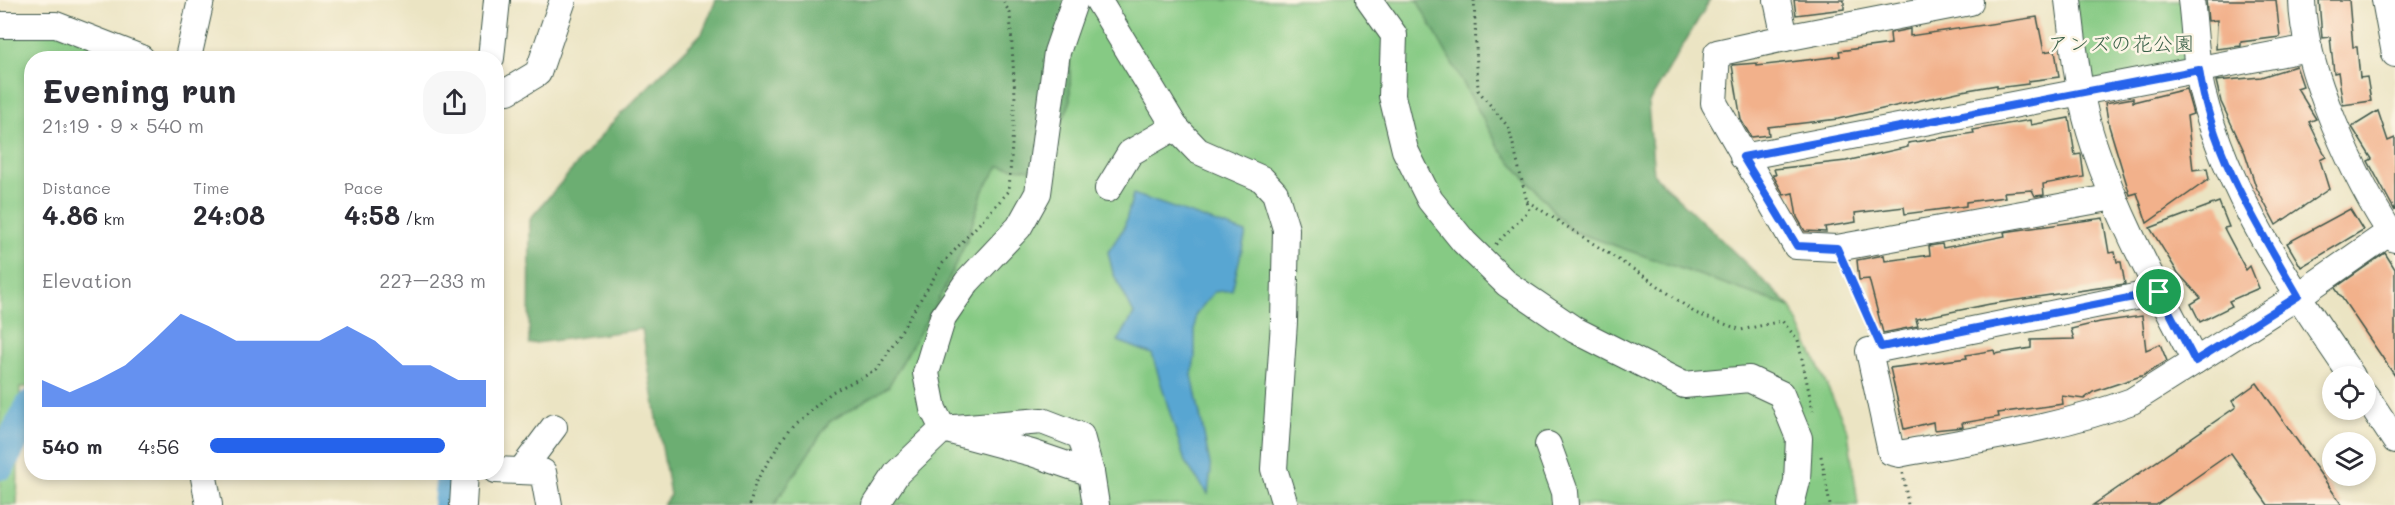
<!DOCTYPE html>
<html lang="en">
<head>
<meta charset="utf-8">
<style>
  :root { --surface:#fff; --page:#f7f7f7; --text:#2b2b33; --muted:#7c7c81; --accent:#2563eb }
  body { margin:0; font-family:Mali,"Klee One",sans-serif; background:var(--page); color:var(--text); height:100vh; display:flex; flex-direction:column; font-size:22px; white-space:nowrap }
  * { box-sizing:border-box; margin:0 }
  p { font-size:20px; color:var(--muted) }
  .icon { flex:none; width:33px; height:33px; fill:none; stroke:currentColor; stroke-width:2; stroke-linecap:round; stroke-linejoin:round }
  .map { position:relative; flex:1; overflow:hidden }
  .side { position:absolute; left:24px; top:51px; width:480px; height:429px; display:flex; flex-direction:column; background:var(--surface); border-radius:24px; box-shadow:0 3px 9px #0003 }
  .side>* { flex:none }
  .tools { position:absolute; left:2322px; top:366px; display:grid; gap:12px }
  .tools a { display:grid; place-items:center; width:54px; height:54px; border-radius:50%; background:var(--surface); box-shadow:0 3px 9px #0003; font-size:30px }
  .pin { position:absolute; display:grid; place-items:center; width:51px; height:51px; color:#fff; margin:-26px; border:3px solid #fff; border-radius:50%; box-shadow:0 2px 6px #0007 }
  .round { display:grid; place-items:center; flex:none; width:63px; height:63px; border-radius:24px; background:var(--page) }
  .overview { display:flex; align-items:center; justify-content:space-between; height:102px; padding:0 18px }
  h1 { font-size:33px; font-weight:800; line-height:45px }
  .metrics { display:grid; grid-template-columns:repeat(3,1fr); gap:9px; height:102px; padding:6px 18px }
  .metrics div { display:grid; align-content:center }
  .metrics b { font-size:26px; font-weight:800 }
  .metrics small { font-size:16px; font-weight:400 }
  .metrics p { font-size:16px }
  .chart { height:168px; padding:12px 18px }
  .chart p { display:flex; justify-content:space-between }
  .chart svg { width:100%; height:108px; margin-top:6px; fill:var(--accent); opacity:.7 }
  ul { padding:0 18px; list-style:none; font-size:20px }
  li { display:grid; grid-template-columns:96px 72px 1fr; align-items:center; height:45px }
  li i { height:15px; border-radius:8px; background:var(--accent) }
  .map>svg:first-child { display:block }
  .green { fill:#86ca84; stroke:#52845c; stroke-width:1.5 }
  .forest { fill:#6cae72; stroke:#467653; stroke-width:1.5 }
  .water { fill:#59a6d2; stroke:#3c7283; stroke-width:1.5 }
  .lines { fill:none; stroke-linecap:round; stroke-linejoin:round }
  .river { stroke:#59a6d2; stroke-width:32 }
  .building { fill:#f2b18b }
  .minor-casing { stroke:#3e5649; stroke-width:28 }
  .path { stroke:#3e5649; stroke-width:3; stroke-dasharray:1.5 4.5; stroke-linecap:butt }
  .minor { stroke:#fff; stroke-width:26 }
  .route-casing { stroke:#fff; stroke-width:12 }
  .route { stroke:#2563eb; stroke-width:8 }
  .labels { text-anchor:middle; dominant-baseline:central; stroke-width:5; stroke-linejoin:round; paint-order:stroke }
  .park-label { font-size:21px; fill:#396048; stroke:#fcf5e5 }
</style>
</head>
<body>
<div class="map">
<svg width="2395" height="505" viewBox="0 0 2395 505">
  <rect width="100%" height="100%" fill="#fcf5e5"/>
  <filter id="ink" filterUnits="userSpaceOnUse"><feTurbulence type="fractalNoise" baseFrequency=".0167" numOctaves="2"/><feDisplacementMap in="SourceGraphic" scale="12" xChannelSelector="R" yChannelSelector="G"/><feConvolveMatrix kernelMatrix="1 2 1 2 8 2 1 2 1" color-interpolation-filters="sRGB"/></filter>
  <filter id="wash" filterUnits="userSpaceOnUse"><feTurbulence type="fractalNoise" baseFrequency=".008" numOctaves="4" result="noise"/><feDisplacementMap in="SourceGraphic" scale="24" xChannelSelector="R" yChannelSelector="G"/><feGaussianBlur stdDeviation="1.35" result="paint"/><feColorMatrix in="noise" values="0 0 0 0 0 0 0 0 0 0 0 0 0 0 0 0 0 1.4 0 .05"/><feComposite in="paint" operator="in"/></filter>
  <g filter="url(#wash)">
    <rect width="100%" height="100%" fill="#ebe4c3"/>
    <g class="green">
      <polygon points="1070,0 1417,0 1500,149 1570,230 1791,307 1848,432 1858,505 774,505 829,422 888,387 941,295 967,240 983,190 999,166 1070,103"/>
      <polygon points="2068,0 2191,0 2199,70 2080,93"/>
      <polygon points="0,25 56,25 141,58 32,58 31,387 20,387 17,505 0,505"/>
    </g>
    <g class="forest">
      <polygon points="716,0 1070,0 1070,103 1040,171 999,166 983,190 967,240 941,295 888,387 829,422 774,505 663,505 670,495 642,329 529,344 530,219 612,123 702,33"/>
      <polygon points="1417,0 1710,0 1648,104 1654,175 1791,307 1570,230 1500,149"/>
    </g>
    <polygon class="water" points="1133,194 1246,233 1232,290 1214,292 1195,315 1195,356 1192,375 1211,469 1208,494 1185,462 1152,354 1118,341 1134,314 1113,273 1108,252 1124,228"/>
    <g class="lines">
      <g class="river">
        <polyline points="0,464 32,405"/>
        <polyline points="449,505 452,472"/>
      </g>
    </g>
    <g id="blocks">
      <g class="building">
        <polygon points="1794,0 1844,0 1844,9 1796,15"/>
        <polygon points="2206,0 2276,0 2280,37 2241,42 2241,46 2216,49 2217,20 2208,21"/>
        <polygon points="2319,0 2349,0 2353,47 2357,47 2360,78 2367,77 2371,101 2343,105 2338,72 2334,73 2330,37 2322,38"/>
        <polygon points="2037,17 2044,52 2055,50 2059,77 2028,81 2028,84 1997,88 1997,85 1962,91 1838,119 1768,127 1769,135 1751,137 1741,120 1732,65 1757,63 1757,66 1840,56 1839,51 1891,44 1890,33 1910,29 1910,36"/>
        <polygon points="2296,66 2303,86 2297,88 2316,119 2309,122 2326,157 2320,160 2329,189 2276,225 2256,187 2245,153 2221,102 2216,81 2261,77"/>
        <polygon points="2186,89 2193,114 2187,116 2193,170 2207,168 2209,179 2147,223 2137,193 2130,195 2109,126 2105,103 2133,98 2133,102"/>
        <polygon points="2378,111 2388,141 2395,138 2395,211 2368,161 2372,159 2352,127"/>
        <polygon points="2069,118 2075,155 2081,154 2084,177 2043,184 2044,195 2035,196 2032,190 2004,192 2005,197 1966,202 1966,206 1905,214 1904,207 1855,213 1856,222 1825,227 1826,232 1805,231 1797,217 1793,193 1784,195 1773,175 1776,175 1774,169 1846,161 1908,147 1908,143 1974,133 1973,130 2030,120 2031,125"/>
        <polygon points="2219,202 2229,227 2224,228 2246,270 2250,266 2259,288 2229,301 2232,306 2200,322 2191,304 2201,298 2178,273 2150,228"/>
        <polygon points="2350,209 2363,230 2301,267 2287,243"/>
        <polygon points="2103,218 2109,253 2115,252 2117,262 2121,262 2125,284 1990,304 1916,319 1918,326 1883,333 1869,279 1859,280 1857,260 1884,255 1885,261 1930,255 1929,246 1942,244 1943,248 2005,236 2004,232"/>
        <polygon points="2385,253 2395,269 2395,376 2335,288"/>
        <polygon points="2142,316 2146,350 2160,344 2167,361 2144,375 2093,392 2084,399 2062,396 2063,404 1998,413 1999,417 1962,423 1963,427 1934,430 1933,422 1904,429 1890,368 1967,358 1966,355 1994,350 1995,354 2031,348 2031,340 2074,339 2071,329 2100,322"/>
        <polygon points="2257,383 2342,505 2268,505 2231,453 2156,505 2093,505 2236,407 2232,401"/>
      </g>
    </g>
  </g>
  <g filter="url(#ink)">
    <use href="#blocks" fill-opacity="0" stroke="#3e5649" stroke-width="1.5"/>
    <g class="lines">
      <defs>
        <g id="minor">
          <polyline points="1075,0 1057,52 1038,193 1019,227 967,282 943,317 926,373 933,409 943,429 1042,421 1081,436 1091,473 1096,505"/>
          <polyline points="1098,0 1175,127 1198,151 1262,179 1275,193 1286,229 1284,322 1274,469 1285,505"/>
          <polyline points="1369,0 1394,35 1392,96 1405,150 1430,200 1464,242 1507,284 1575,330 1684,385 1749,379 1781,394 1799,438 1797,481 1791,505"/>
          <polyline points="1777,0 1785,38 1717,53 1714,103 1796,246 1837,248 2114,197"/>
          <path d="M2068,0C2074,48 2078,98 2094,145C2119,220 2158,290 2195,361"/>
          <path d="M2191,0C2195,30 2195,62 2202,91C2228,196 2292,288 2352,376"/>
          <path d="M2302,0C2303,68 2356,183 2395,239"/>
          <polyline points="2385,0 2395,54"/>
          <polyline points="0,25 56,25 141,58"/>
          <polyline points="1785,38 1970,2"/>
          <polyline points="188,58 201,0"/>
          <polyline points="491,58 497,0"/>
          <polyline points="496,92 508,91 538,73 563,0"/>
          <polyline points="1743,157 2309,48"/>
          <polyline points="1108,189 1130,153 1175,127"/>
          <path d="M2159,292L1869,351L1891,452L1899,454C1977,439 2057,429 2132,401L2298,296L2390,232"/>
          <polyline points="2366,396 2395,440"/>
          <polyline points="1548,445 1565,492 1566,505"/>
          <polyline points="496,470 543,472 549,505"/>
          <polyline points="521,471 554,427"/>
          <polyline points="203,472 209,505"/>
          <polyline points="463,505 465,472"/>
          <polyline points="876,505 897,473 943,429 1032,453 1091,473"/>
        </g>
      </defs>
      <use href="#minor" class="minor-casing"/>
      <g class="path">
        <polyline points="1474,0 1478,90 1509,128 1529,210 1495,245"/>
        <polyline points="1527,201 1653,282 1695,313 1741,330 1782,321 1798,340 1813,411"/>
        <polyline points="1846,269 1873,329"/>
        <polyline points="1821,456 1830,505"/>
        <polyline points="1903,473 1908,505"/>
        <polyline points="750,505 755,483 789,429 832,392 877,370 943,263 1009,191 1015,95 1010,13 1002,0"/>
      </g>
      <use href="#minor" class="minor"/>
    </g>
  </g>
  <g class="lines" filter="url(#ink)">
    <defs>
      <path id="route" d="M2199,70C2211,152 2257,225 2298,296L2195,361L2159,292L1881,347L1837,248L1797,246L1743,157Z"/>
    </defs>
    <use href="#route" class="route-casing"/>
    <use href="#route" class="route"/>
  </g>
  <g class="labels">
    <g class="park-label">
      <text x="2121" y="42">アンズの花公園</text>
    </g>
  </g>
</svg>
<div class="tools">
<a><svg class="icon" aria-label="locate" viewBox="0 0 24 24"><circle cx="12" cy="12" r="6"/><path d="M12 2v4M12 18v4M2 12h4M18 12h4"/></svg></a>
<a><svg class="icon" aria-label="layers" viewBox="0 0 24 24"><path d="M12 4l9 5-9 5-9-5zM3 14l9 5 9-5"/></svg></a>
</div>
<div class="pin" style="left:2159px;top:292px;background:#1e9e55"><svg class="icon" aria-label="arrive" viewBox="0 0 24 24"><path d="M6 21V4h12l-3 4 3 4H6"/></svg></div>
<section class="side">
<div class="overview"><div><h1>Evening run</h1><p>21:19 · 9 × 540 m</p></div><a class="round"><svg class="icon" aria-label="share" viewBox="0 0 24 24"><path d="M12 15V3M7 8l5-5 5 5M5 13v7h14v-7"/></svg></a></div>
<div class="metrics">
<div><p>Distance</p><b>4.86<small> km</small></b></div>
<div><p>Time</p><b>24:08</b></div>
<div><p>Pace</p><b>4:58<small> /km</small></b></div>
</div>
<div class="chart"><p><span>Elevation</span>227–233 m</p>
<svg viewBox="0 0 160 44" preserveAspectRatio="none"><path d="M0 44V33L10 38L20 33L30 27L40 17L50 6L60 11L70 17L80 17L90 17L100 17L110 11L120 17L130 27L140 27L150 33L160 33V44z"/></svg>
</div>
<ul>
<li><b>540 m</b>4:56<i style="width:85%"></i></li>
</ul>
</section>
</div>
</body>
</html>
